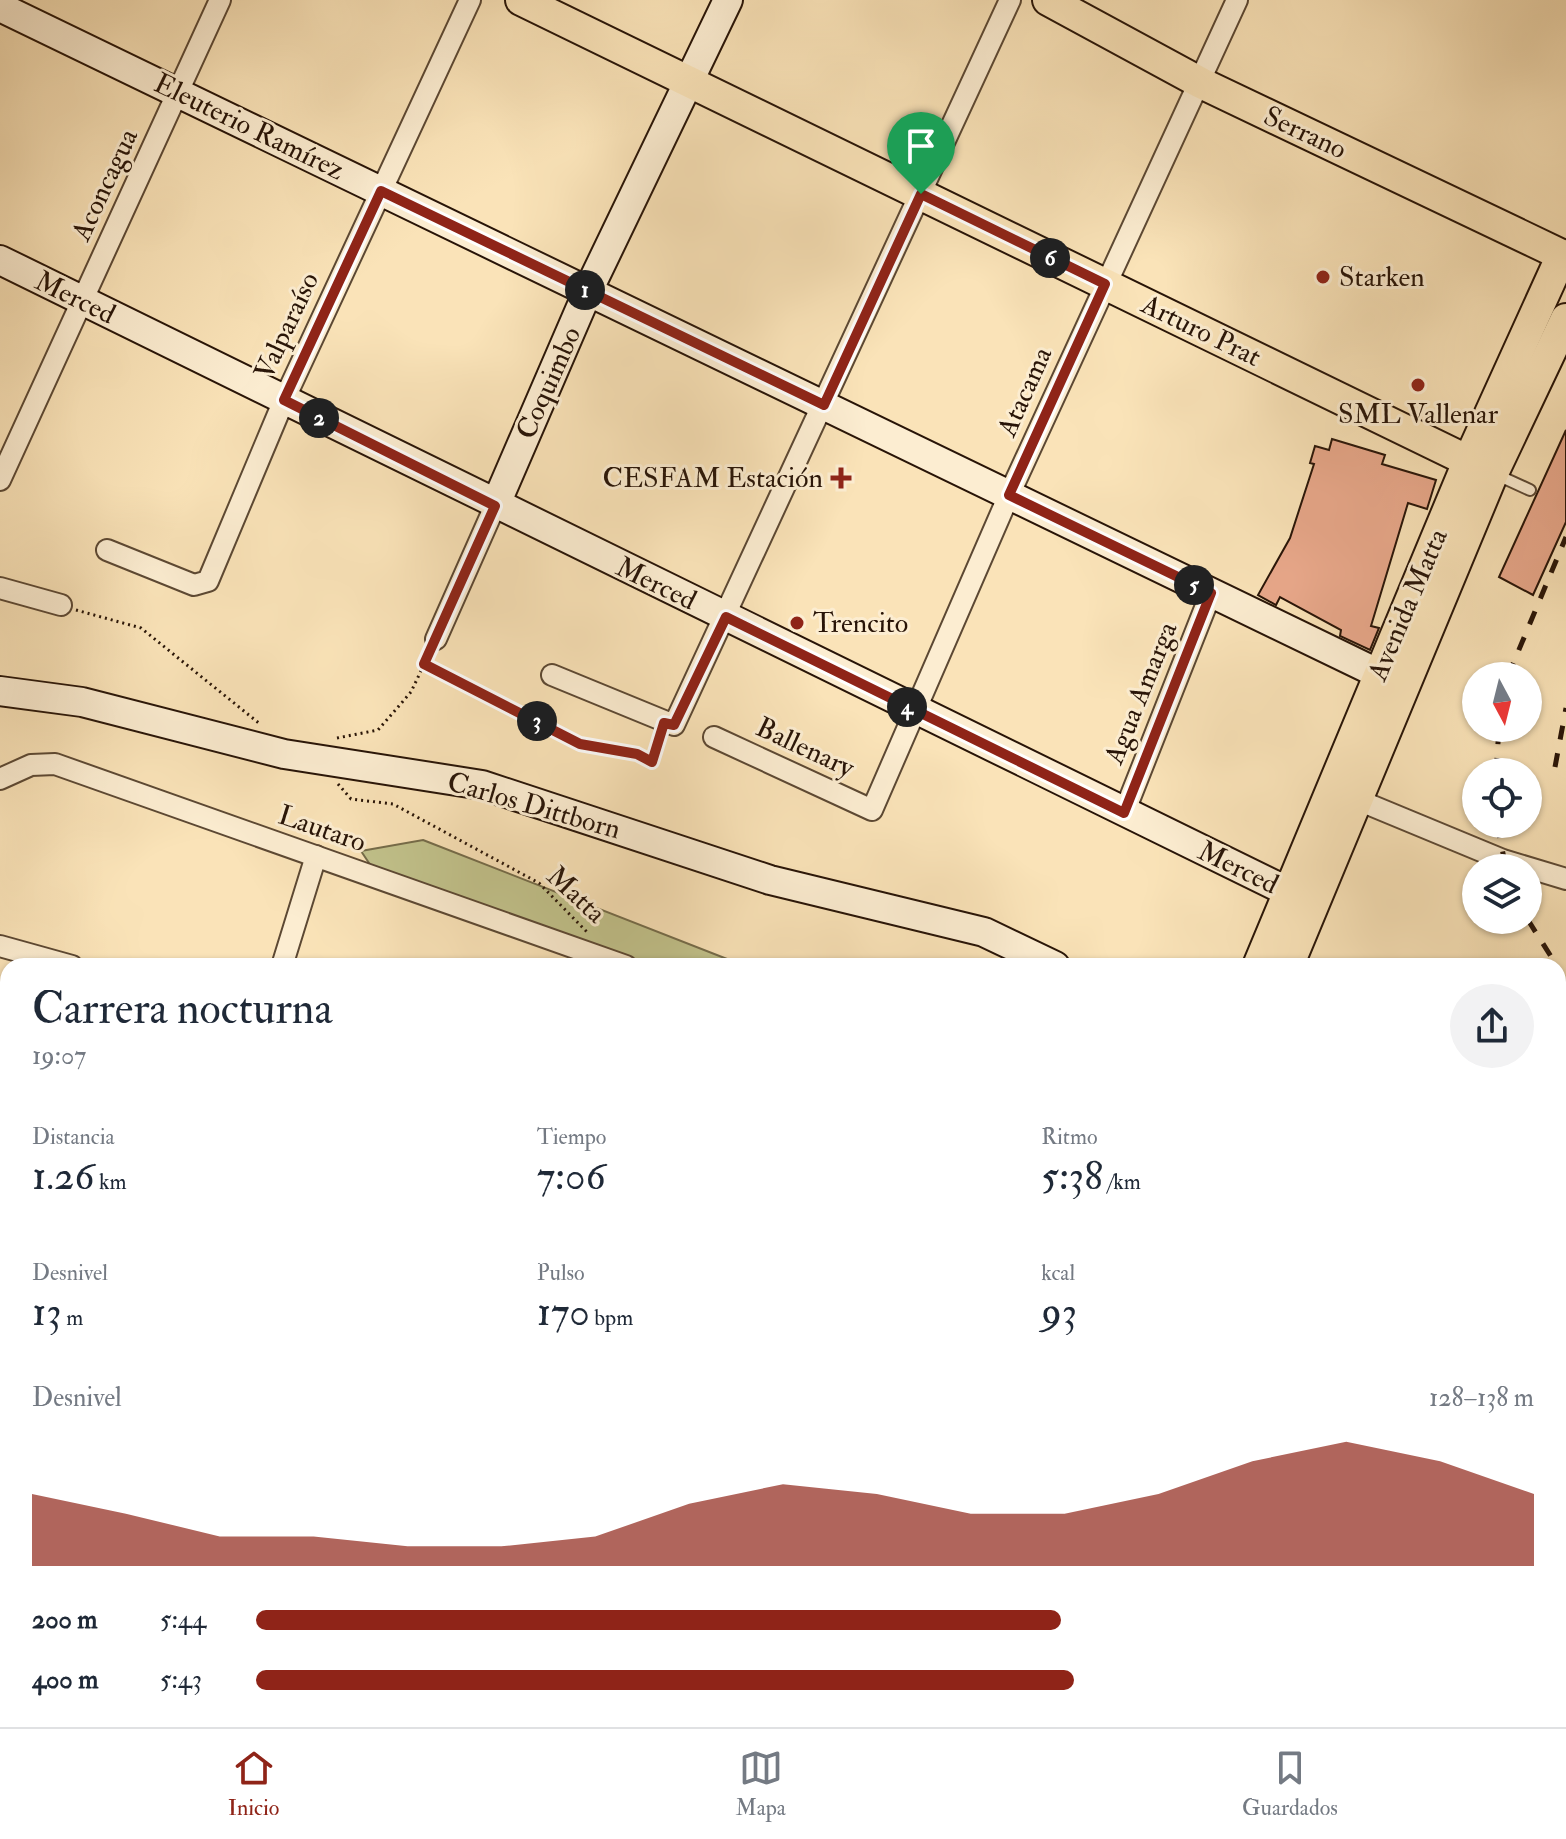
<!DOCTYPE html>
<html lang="es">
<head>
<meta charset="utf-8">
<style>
  :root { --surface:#fff; --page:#f2f2f3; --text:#1f2937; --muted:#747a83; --line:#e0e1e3; --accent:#8f2418 }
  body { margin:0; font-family:"IM FELL Double Pica",serif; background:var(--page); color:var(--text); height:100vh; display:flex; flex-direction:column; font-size:30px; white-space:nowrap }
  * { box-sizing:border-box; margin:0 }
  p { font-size:26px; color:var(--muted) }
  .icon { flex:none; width:44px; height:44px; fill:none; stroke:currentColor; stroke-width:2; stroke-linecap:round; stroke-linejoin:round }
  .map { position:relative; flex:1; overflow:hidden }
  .details { position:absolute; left:0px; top:958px; width:1566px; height:770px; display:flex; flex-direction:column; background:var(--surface); border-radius:24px 24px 0 0; box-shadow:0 2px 6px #0004 }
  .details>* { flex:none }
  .needle { width:52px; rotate:173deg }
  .buttons { position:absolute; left:1462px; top:662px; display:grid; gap:16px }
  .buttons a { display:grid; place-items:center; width:80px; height:80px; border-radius:50%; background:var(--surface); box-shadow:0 2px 6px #0004; font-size:40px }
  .pin { position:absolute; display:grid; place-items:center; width:68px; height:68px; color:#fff; margin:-82px -34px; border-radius:50% 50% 50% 0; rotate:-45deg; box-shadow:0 0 8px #0007 }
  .pin .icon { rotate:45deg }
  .km { position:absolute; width:40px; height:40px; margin:-20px; border-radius:50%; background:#222; color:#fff; font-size:22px; line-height:40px; text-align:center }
  .round { display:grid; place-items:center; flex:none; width:84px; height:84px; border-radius:42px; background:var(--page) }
  .overview { display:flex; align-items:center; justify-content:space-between; height:136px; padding:0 32px }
  h1 { font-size:44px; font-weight:600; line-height:60px }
  .figures { display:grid; grid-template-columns:repeat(3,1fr); gap:12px; height:136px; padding:8px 32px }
  .figures div { display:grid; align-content:center }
  .figures b { font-size:40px; font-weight:600 }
  .figures small { font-size:22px; font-weight:400 }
  .figures p { font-size:22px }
  .chart { height:224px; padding:16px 32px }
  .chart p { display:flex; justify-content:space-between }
  .chart svg { width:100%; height:144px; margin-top:8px; fill:var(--accent); opacity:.7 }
  ul { padding:0 32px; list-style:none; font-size:26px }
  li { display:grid; grid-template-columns:128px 96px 1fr; align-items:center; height:60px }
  li i { height:20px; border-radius:10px; background:var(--accent) }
  .tabs { display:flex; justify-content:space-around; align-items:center; height:112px; border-top:2px solid var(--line); background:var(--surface); font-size:22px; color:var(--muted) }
  .tabs a { display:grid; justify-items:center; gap:4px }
  .tabs .active { color:var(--accent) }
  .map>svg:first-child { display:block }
  .green { fill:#c2c38c; stroke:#756c4a; stroke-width:2 }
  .building { fill:#e9a88b; stroke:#281407; stroke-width:2 }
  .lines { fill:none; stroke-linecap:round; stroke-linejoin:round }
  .lane-casing { stroke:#5c4833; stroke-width:14 }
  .street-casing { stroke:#5c4833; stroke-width:24 }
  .secondary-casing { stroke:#281407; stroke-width:32 }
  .primary-casing { stroke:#281407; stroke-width:34 }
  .path { stroke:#281407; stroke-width:3; stroke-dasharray:2 4; stroke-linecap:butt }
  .lane { stroke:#fcedd1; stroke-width:10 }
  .street { stroke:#fcedd1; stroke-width:20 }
  .secondary { stroke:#fcedd1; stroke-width:28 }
  .primary { stroke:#fae3b8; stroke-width:30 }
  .rail { stroke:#281407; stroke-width:5; stroke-dasharray:14 14; stroke-linecap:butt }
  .route-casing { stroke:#fff; stroke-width:16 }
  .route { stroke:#8f2418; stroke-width:10 }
  .poi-dot { fill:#8f2418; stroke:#fcedd1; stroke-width:3 }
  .labels { text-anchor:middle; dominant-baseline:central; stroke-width:6; stroke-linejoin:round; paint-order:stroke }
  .street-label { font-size:28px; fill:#281407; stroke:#fcedd1 }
  .poi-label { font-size:28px; fill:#281407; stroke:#fcedd1; text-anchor:start }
</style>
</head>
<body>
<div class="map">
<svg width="1566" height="1727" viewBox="0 0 1566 1727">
  <rect width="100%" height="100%" fill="#fae3b8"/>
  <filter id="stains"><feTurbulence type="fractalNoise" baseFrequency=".0025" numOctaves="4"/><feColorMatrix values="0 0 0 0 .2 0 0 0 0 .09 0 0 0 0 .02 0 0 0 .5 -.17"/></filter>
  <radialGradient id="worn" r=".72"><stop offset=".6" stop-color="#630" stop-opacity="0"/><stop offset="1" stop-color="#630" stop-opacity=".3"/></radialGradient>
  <polygon class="green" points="423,840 745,966 653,966 373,869 361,851"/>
  <g class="building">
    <polygon points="1566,430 1566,522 1533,595 1499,577"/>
    <polygon points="1332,439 1385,455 1382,464 1436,480 1427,509 1408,503 1371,626 1379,628 1370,650 1340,636 1341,630 1280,597 1276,605 1258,595 1290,538 1314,464 1310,463 1315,446 1329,450"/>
  </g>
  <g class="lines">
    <defs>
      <polyline id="lane" points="1495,474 1530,490"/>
      <g id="street">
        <polyline points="0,480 220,0"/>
        <polyline points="107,550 194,585 208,581 284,400 470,0"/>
        <polyline points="0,588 61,605"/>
        <polyline points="436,639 495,506"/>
        <polyline points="552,675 674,725 1010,0"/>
        <polyline points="714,737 872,810 1009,495 1237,0"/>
        <polyline points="0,779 31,765 55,764 626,966"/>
        <polyline points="1358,800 1503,860 1566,879"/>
        <polyline points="1124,813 1211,593"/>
        <polyline points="0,946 72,966"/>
        <polyline points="282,966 316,856"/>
        <polyline points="1558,1320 1566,1323"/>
        <polyline points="0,1361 8,1363"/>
        <polyline points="1558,1381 1566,1383"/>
        <polyline points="0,1426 8,1428"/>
        <polyline points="1558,1438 1566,1413"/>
        <polyline points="0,1612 8,1613"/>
        <polyline points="181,1720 226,1727"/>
        <polyline points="835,1720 876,1727"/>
        <polyline points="1329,1720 1363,1727"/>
        <polyline points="371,1727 373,1720"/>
        <polyline points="728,1727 730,1720"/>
        <polyline points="933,1727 934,1720"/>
        <polyline points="1102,1727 1104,1720"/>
        <polyline points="1465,1727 1467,1720"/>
      </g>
      <g id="secondary">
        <polyline points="0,7 1400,684"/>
        <polyline points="0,260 1309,902"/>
        <polyline points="495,506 588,291 728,0"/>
        <polyline points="0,691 82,702 284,754 482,785 770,880 984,932 1055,966"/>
        <polyline points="0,1069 8,1072"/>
        <polyline points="0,1196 8,1198"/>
        <polyline points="1558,1494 1566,1496"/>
        <polyline points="1558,1652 1566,1654"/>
      </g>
      <g id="primary">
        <polyline points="521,0 1493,473"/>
        <polyline points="1048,0 1201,83 1566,257"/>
        <polyline points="1258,966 1468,462 1562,255"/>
        <polyline points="1288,966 1493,473 1566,319"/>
        <polyline points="1558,1156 1566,1158"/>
      </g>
    </defs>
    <use href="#lane" class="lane-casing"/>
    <use href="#street" class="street-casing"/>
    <use href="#secondary" class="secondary-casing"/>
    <use href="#primary" class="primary-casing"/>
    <g class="path">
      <polyline points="76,610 141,628 260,724"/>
      <polyline points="424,664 580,744 637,754 652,762 659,737"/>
      <polyline points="337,738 378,730 411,692 428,656"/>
      <polyline points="338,784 351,799 393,804 539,883 587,932"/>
    </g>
    <use href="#lane" class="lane"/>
    <use href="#street" class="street"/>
    <use href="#secondary" class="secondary"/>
    <use href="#primary" class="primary"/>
    <g class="rail">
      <polyline points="1508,676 1566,537"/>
      <polyline points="1555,767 1566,708"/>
      <polyline points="1496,772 1499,728"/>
      <polyline points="1497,824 1506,868"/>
      <polyline points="1528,920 1557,966"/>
    </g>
  </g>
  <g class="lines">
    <defs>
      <polygon id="route" points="381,191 824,405 921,194 1105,284 1009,495 1211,593 1124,813 726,617 674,725 664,723 652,762 637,754 580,744 424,664 495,506 284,400"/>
    </defs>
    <use href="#route" class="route-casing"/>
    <use href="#route" class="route"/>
  </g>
  <g class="poi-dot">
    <circle cx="1323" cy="277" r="8"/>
    <circle cx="1418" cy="385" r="8"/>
    <path d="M837 466h8v8h8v8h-8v8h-8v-8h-8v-8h8z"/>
    <circle cx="797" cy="623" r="8"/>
  </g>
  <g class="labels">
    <g class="street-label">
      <text transform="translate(249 127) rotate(26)">Eleuterio Ramírez</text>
      <text transform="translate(1305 133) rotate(25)">Serrano</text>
      <text transform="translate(105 185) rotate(-65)">Aconcagua</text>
      <text transform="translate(75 298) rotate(26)">Merced</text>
      <text transform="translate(287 326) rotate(-65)">Valparaíso</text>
      <text transform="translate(1201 331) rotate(26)">Arturo Prat</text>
      <text transform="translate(549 383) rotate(-66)">Coquimbo</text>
      <text transform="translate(1025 392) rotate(-66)">Atacama</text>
      <text transform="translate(656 584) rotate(26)">Merced</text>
      <text transform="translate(1408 605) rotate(-67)">Avenida Matta</text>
      <text transform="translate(1141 693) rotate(-68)">Agua Amarga</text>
      <text transform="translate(805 748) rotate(25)">Ballenary</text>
      <text transform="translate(534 806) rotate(16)">Carlos Dittborn</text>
      <text transform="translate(322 829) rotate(19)">Lautaro</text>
      <text transform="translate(1238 868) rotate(26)">Merced</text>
      <text transform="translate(576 895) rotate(43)">Matta</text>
    </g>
    <g class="poi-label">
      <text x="1339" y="277">Starken</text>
      <text x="1418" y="414" text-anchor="middle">SML Vallenar</text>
      <text x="823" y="478" text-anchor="end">CESFAM Estación</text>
      <text x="813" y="623">Trencito</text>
    </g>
  </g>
  <rect width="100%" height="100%" filter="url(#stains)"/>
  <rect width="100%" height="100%" fill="url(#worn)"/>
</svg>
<div class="buttons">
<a><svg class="needle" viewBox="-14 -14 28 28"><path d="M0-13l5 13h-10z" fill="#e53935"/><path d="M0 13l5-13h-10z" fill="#747a83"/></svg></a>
<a><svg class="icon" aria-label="locate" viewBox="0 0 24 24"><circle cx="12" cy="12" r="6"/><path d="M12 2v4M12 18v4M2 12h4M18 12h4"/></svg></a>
<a><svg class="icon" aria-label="layers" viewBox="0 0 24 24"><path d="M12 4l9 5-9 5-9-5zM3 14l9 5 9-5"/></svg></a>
</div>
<div class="pin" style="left:921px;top:194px;background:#1e9e55"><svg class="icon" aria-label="arrive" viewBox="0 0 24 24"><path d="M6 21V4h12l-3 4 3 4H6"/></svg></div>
<b class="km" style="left:585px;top:290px">1</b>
<b class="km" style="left:319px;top:418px">2</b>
<b class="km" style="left:537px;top:721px">3</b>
<b class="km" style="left:907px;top:707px">4</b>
<b class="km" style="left:1194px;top:585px">5</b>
<b class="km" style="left:1050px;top:258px">6</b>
<section class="details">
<div class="overview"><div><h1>Carrera nocturna</h1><p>19:07</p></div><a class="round"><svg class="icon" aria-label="share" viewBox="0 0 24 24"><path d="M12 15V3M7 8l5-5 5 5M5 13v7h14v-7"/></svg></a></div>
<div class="figures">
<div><p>Distancia</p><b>1.26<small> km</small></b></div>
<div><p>Tiempo</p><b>7:06</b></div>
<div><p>Ritmo</p><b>5:38<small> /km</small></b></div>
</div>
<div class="figures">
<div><p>Desnivel</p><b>13<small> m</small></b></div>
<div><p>Pulso</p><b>170<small> bpm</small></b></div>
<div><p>kcal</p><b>93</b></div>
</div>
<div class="chart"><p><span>Desnivel</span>128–138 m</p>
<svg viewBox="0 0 160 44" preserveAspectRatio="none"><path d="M0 44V22L10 28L20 35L30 35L40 38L50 38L60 35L70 25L80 19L90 22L100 28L110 28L120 22L130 12L140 6L150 12L160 22V44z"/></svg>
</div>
<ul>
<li><b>200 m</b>5:44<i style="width:63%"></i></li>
<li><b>400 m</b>5:43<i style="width:64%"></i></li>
</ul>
</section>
</div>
<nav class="tabs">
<a class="active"><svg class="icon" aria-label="home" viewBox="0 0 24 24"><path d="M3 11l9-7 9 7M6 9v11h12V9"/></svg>Inicio</a>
<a><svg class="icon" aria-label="map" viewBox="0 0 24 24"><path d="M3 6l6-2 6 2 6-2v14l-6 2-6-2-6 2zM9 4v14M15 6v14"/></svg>Mapa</a>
<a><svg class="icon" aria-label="saved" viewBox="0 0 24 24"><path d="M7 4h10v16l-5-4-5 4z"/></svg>Guardados</a>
</nav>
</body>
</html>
